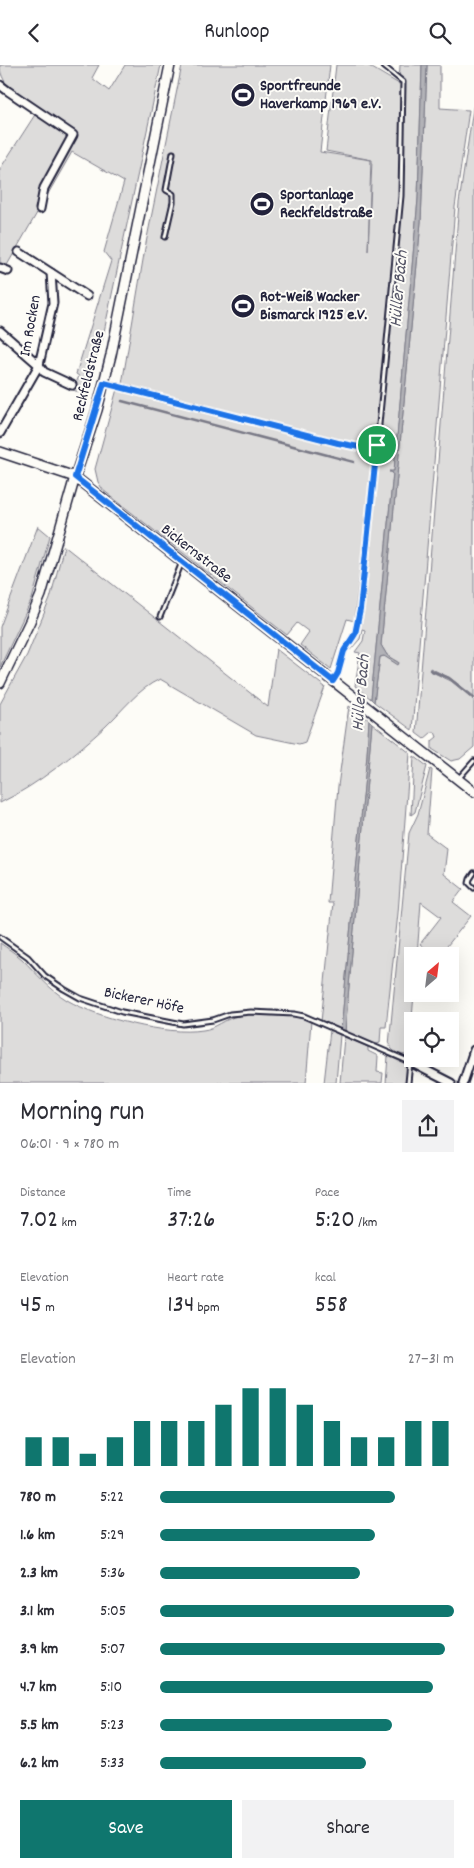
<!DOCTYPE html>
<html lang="en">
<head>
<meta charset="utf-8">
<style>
  :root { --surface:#fff; --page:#f2f2f3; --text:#2b2b33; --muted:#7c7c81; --accent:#0f766e }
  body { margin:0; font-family:Dekko,sans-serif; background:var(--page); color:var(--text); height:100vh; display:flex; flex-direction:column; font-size:19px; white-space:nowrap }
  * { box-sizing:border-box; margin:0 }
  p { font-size:16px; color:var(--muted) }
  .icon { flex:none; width:28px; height:28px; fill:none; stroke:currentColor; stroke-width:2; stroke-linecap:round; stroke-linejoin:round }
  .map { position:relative; height:1018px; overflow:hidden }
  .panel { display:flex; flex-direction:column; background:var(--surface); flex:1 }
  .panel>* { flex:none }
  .needle { width:32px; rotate:28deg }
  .controls { position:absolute; left:404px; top:882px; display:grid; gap:10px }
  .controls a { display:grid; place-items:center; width:55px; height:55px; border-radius:0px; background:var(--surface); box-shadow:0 5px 20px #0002; font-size:25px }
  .pin { position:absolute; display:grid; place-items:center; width:42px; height:42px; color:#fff; margin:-21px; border:2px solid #fff; border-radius:50%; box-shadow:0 1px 5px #0007 }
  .round { display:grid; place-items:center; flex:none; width:52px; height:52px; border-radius:0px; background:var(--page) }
  .overview { display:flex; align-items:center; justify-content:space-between; height:85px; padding:0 20px }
  h1 { font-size:28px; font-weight:600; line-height:38px }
  .metrics { display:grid; grid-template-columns:repeat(3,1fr); gap:8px; height:85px; padding:5px 20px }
  .metrics div { display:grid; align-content:center }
  .metrics b { font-size:25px; font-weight:600 }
  .metrics small { font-size:14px; font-weight:400 }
  .metrics p { font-size:14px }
  .chart { height:140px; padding:10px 20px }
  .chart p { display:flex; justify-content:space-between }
  .chart svg { width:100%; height:90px; margin-top:5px; stroke:var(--accent); stroke-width:6 }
  .action { display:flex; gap:10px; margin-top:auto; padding:10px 20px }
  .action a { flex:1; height:58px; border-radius:0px; background:var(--accent); color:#fff; font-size:20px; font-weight:600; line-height:58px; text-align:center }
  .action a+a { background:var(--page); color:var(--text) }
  ul { padding:0 20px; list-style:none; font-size:16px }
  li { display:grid; grid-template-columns:80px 60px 1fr; align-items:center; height:38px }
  li i { height:12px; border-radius:6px; background:var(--accent) }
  header { display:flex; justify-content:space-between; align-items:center; height:65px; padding:0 20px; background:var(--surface); font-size:22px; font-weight:600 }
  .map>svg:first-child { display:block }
  .green { fill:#dddcdb; stroke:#807f8b }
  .water { fill:#b2b2b7; stroke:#787885 }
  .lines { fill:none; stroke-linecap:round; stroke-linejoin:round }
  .stream { stroke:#787885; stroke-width:2.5 }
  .service-casing { stroke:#22223b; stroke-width:7 }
  .minor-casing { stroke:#22223b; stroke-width:11 }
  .tertiary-casing { stroke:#22223b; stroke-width:12 }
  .service { stroke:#fdfcf7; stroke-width:3 }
  .minor { stroke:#fdfcf7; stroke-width:7 }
  .tertiary { stroke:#fdfcf7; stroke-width:9 }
  .route-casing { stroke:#fff; stroke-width:10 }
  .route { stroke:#1a73e8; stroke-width:6 }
  .labels { text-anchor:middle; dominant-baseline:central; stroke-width:4; stroke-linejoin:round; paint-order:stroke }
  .poi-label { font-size:16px; font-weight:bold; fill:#22223b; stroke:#fdfcf7; text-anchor:start }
  .street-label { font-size:16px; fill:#22223b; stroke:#fdfcf7 }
  .water-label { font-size:18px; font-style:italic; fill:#545466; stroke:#fdfcf7 }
</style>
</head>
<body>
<header><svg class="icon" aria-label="back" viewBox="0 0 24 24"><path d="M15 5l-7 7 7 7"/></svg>Runloop<svg class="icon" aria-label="search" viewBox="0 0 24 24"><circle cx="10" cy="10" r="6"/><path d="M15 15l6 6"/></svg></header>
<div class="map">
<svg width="474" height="1018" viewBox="0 0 474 1018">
  <rect width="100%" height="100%" fill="#fdfcf7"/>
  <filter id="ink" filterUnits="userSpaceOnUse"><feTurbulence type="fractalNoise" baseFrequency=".02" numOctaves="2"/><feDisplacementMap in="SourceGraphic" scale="10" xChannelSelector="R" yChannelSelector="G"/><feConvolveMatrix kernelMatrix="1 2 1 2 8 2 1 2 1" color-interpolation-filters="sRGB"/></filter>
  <g filter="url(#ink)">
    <g class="green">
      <path d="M0,0H99L92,13L109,26L125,0H161L102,276L84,329L73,325L79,311L76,309L111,196L104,187L124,117L72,87L6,202L0,200V104L38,45C22,32 0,22 0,0Z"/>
      <polygon points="182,0 330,0 320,87 371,95 368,186 372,95 326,86 336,0 367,0 399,19 400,0 422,0 418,134 394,406 389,407 393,407 371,634 355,621 360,588 355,587 363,576 365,565 362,564 360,574 350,585 356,571 361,550 377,412 372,413 354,556 347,554 331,604 300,580 309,567 297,558 287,570 103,425 98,417 95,404 117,324 121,325 145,183"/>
      <polygon points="427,0 440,0 440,43 469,45 455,142 412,665 374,637 380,592 385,591 398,599 399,597 387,590 381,580 421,157"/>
      <polygon points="474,37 474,631 450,613 430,603 430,606 451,616 474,635 474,682 460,694 451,696 432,684 432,676 437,672 435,667 432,667 424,674 416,668 459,138"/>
      <polygon points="38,461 50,471 32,534 0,602 0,562"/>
      <path d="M64,481L268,642L276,584L325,622L305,677L299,679L256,670L160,614C138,624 123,645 105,662C74,690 39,719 0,738V639L27,590L50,534Z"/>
      <polygon points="349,641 369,655 367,690 341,965 321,957 333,838 328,838 338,721"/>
      <polygon points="372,658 410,688 398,848 386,962 381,962 380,978 373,980 345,967"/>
      <polygon points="414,691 427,701 415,747 411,750"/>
      <path d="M430,704L432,705L427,769L447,784L444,809L463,824L453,837L471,851L439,891H435L420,879L441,852L421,837L417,891H412V929H414L409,990C399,990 394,988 389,980L409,768L418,749Z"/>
      <path d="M0,878C7,883 15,888 22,894C36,908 49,924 67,935C98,953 167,971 203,965C215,964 226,953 238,951C257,946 287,949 308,955L311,956L306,1018H0Z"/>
      <polygon points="330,965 340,970 336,1018 324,1018"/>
      <polygon points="344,972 368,982 368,986 378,991 377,1007 383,1008 382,1018 340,1018"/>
      <polygon points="388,991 408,1000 407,1018 386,1018"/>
    </g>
    <g class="water">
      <polygon points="422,0 427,0 421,157 381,580 387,590 399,598 398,600 384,591 380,592 374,637 371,634 393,408 389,406 394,406 418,134"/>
      <polygon points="369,655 372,658 345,967 341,965 367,690"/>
    </g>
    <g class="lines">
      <g class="stream">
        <polyline points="122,336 354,397"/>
        <polyline points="430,605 449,613 474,633"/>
      </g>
      <defs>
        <g id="service">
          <polyline points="165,172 173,137 173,129 166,125 173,88"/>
          <polyline points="105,318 338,378 359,382 377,380 401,131 403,17 382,0"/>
          <polyline points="160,552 182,497"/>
          <polyline points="333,615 338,608 344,586 355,569 360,545 377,380"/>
          <polyline points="458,714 474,696"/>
          <polyline points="474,808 470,814 469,818 474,823"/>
          <polyline points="0,872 28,892 45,911 64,924 80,933 122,947 183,959 213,955 230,949 251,947 294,949 304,951 410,997 408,1018"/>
        </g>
        <g id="minor">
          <polyline points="0,20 8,26 73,70 44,123 40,144"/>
          <polyline points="19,187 87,231"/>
          <polyline points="0,203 8,206"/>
          <polyline points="0,266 39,300 44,307 72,320"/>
          <polyline points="0,368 39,300 53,238 51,208"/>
          <polyline points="410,997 451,1018"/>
          <polyline points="463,1018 474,985"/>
        </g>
        <g id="tertiary">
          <polyline points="0,387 75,412 474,727"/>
          <polyline points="0,618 30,556 41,530 75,412 97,345 111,290 170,0"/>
        </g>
      </defs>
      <use href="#service" class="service-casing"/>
      <use href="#minor" class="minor-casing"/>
      <use href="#tertiary" class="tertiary-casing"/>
      <use href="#service" class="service"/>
      <use href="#minor" class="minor"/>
      <use href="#tertiary" class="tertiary"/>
    </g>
  </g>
  <g class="lines" filter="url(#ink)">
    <defs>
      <polygon id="route" points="104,318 338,378 359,382 377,380 360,545 355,569 344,586 338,608 333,616 75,412"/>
    </defs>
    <use href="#route" class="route-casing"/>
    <use href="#route" class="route"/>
  </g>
  <defs>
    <symbol id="stadium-disc" viewBox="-11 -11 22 22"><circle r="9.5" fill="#22223b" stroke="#fdfcf7"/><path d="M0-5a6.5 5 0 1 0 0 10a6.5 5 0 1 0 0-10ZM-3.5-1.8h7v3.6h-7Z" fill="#fff"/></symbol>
  </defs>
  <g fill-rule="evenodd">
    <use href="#stadium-disc" x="229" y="16" width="28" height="28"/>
    <use href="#stadium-disc" x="248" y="125" width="28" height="28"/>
    <use href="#stadium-disc" x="229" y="227" width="28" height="28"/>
  </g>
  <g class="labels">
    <g class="poi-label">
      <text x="260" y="21">Sportfreunde<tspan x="260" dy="18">Haverkamp 1969 e.V.</tspan></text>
      <text x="280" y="130">Sportanlage<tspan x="280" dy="18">Reckfeldstraße</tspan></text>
      <text x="260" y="232">Rot-Weiß Wacker<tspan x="260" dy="18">Bismarck 1925 e.V.</tspan></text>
    </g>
    <g class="street-label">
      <text transform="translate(31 261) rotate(-80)">Im Rocken</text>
      <text transform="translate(89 311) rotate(-76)">Reckfeldstraße</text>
      <text transform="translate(196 489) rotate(38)">Bickernstraße</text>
      <text transform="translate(144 936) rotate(12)">Bickerer Höfe</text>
    </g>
    <g class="water-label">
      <text transform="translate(400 224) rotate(-85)">Hüller Bach</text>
      <text transform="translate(362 628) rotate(-85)">Hüller Bach</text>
    </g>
  </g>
</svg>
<div class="controls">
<a><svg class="needle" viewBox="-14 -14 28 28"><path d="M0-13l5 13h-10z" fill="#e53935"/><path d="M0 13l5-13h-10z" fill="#7c7c81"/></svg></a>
<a><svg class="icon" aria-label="locate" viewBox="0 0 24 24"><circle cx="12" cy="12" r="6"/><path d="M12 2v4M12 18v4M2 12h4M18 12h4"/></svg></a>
</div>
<div class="pin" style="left:377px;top:380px;background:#1e9e55"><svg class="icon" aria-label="arrive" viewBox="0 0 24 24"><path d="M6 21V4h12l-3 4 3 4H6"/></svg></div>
</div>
<section class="panel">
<div class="overview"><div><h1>Morning run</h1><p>06:01 · 9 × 780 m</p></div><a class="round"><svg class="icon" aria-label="share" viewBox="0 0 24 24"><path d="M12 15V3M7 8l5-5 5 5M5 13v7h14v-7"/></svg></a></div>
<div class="metrics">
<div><p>Distance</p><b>7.02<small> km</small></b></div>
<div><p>Time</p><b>37:26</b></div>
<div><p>Pace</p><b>5:20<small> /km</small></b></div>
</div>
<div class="metrics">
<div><p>Elevation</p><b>45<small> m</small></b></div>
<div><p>Heart rate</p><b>134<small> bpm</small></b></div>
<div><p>kcal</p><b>558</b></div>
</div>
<div class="chart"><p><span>Elevation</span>27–31 m</p>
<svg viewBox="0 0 160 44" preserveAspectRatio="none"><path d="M5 44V30M15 44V30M25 44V38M35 44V30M45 44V22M55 44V22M65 44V22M75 44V14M85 44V6M95 44V6M105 44V14M115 44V22M125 44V30M135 44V30M145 44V22M155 44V22"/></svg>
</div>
<ul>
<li><b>780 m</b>5:22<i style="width:80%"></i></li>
<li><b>1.6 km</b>5:29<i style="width:73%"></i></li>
<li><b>2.3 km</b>5:36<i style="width:68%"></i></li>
<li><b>3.1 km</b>5:05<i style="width:100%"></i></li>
<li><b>3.9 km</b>5:07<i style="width:97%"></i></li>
<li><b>4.7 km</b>5:10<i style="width:93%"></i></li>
<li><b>5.5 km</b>5:23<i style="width:79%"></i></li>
<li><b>6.2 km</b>5:33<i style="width:70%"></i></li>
</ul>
<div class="action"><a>Save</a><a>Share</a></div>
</section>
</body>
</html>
